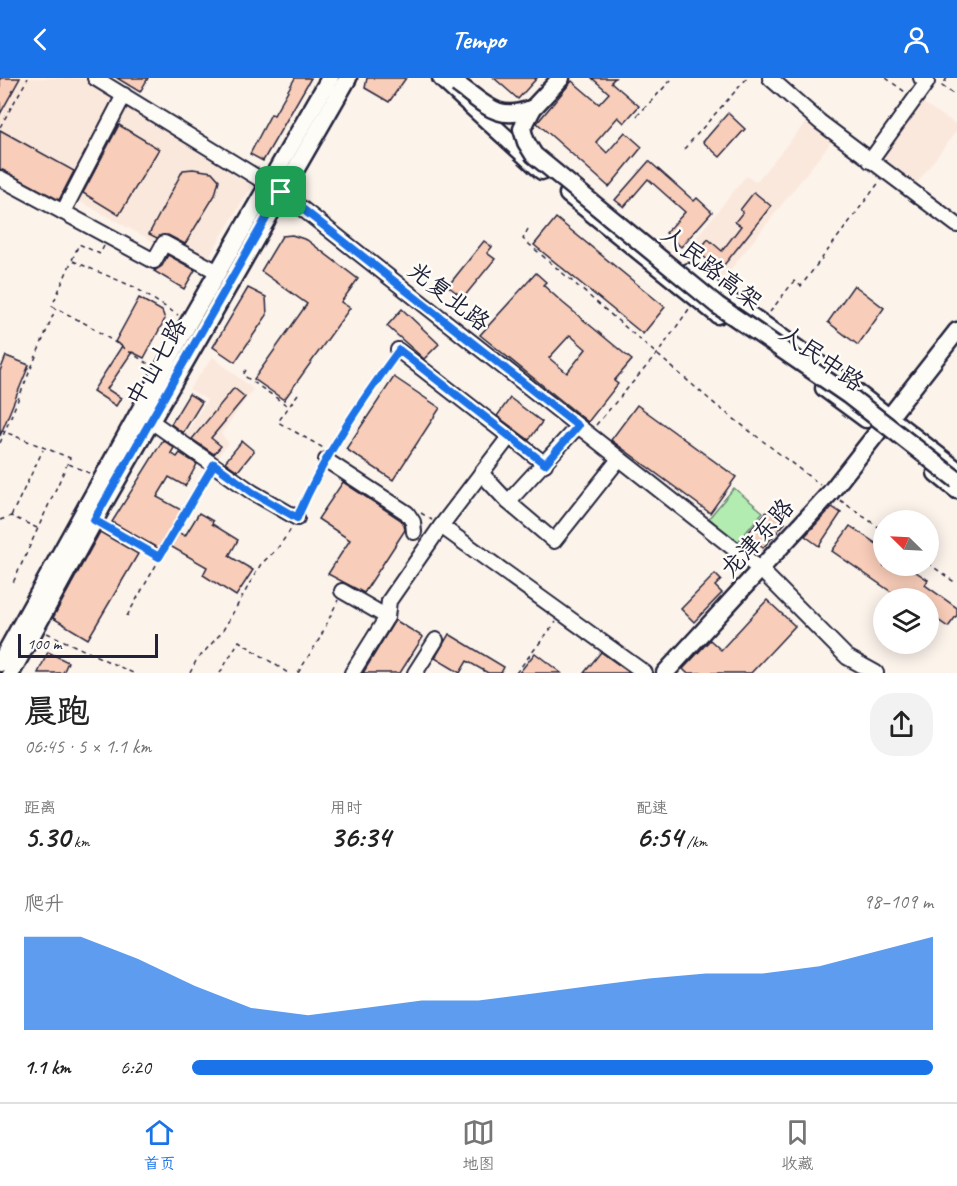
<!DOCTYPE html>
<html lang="zh">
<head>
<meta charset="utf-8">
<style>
  :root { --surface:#fff; --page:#f2f2f2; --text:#222; --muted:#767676; --line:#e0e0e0; --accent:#1a73e8 }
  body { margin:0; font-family:Caveat,"LXGW WenKai TC",sans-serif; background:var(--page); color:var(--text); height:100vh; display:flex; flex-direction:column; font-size:22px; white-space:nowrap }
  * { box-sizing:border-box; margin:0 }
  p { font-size:20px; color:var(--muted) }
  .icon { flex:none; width:33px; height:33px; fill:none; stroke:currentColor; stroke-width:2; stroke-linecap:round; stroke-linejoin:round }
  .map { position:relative; height:595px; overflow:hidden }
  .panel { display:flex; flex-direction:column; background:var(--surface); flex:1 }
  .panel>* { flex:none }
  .needle { width:39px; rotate:294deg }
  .buttons { position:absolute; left:873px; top:432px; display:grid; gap:12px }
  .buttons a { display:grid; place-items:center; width:66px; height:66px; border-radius:50%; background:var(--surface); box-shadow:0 3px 15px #0003; font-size:30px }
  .scale { position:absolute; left:18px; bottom:15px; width:140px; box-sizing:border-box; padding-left:6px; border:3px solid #22223b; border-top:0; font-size:16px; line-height:21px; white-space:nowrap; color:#22223b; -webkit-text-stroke:4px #fdfcf7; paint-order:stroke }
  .pin { position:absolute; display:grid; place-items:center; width:51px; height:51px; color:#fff; margin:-26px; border-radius:12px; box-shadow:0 3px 9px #0006 }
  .round { display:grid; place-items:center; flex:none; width:63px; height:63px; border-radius:24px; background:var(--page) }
  .summary { display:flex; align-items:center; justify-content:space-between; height:102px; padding:0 24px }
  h1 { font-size:33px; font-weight:700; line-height:45px }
  .figures { display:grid; grid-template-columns:repeat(3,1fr); gap:9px; height:102px; padding:6px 24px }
  .figures div { display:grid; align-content:center }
  .figures b { font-size:30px; font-weight:700 }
  .figures small { font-size:16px; font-weight:400 }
  .figures p { font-size:16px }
  .chart { height:168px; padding:12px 24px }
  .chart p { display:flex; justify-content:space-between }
  .chart svg { width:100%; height:108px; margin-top:6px; fill:var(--accent); opacity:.7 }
  ul { padding:0 24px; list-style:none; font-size:20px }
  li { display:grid; grid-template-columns:96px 72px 1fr; align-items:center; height:45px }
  li i { height:15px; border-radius:8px; background:var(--accent) }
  header { display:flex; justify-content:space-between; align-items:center; height:78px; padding:0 24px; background:var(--accent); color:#fff; font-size:27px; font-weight:700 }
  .tabs { display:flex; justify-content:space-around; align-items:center; height:84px; border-top:2px solid var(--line); background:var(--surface); font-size:16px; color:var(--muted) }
  .tabs a { display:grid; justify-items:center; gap:3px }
  .tabs .current { color:var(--accent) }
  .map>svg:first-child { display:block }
  .built { fill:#fbe8dc }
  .green { fill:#b3ecb0; stroke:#6a8776; stroke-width:1.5 }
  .building { fill:#f8cdb9; stroke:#22223b; stroke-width:1.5; fill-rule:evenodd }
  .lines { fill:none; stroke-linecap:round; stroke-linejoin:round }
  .minor-casing { stroke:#22223b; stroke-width:18 }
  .major-casing { stroke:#22223b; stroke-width:21 }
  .path { stroke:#22223b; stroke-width:1.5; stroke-dasharray:4.5 4.5; stroke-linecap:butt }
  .minor { stroke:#fdfcf7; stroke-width:14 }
  .major { stroke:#fdfcf7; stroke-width:16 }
  .major-bridge-casing { stroke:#22223b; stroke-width:21; stroke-linecap:butt }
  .major-bridge { stroke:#fdfcf7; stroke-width:16 }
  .route-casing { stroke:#fff; stroke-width:12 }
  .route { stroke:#1a73e8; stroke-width:8 }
  .labels { text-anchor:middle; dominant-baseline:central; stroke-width:5; stroke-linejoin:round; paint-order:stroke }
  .street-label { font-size:24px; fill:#22223b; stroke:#fdfcf7 }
</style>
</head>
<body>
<header><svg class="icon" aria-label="back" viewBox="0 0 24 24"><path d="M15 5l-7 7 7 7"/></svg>Tempo<svg class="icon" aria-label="person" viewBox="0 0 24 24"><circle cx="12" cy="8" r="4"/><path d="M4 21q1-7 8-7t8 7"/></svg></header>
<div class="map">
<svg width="957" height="595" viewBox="0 0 957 595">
  <rect width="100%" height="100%" fill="#fcf3eb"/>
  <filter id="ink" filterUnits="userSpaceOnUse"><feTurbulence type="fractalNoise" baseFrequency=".0167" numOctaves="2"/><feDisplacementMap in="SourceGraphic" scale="12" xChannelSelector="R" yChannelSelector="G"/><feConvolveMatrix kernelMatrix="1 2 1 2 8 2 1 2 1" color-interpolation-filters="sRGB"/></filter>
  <g filter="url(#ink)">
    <g class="built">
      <polygon points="0,0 85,0 252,108 202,190 70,118 62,132 0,98"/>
      <polygon points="919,22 957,47 957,52 917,105 878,76"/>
      <polygon points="806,44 832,63 720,205 683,176 746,98 756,104"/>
      <polygon points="213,279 253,311 221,356 229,365 214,383 183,360 207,322 189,311"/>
    </g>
    <polygon class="green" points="734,410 763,434 737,465 709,440"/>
    <g class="building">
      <polygon points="0,0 20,0 0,36"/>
      <polygon points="117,0 148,0 140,14"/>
      <polygon points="295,0 311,0 263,83 250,76 271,36 274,37"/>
      <polygon points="367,0 406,0 389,24 365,10"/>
      <polygon points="494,0 537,0 518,21"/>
      <polygon points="592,0 615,0 611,4 639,28 624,45 618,39 596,64 607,75 625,54 642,69 609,109 537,45 572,3 599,26 609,15"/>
      <polygon points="728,35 745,51 720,79 703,64"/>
      <polygon points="119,47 159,71 119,137 83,115"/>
      <polygon points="0,52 74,93 59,122 0,91"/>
      <polygon points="649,83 694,123 697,120 712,134 681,169 666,155 685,134 648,101 624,129 615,122"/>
      <polygon points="193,91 212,94 219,102 215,117 185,166 168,157 157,160 149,156 183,92"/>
      <polygon points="754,114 771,128 720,192 698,174 708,161 722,173 741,148 735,144 743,134 740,132"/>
      <polygon points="556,140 665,229 643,256 534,167"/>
      <polygon points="292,157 307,162 358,201 341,224 350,230 284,322 254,301 307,226 261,193 282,158"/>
      <polygon points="484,163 492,169 487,175 495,181 463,220 448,208"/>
      <polygon points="168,177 195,192 184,211 154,193 162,188"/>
      <path d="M536,195L546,204L543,207L563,225L632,282L614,303L618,306L588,344L480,257ZM570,257L586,271L567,295L549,280Z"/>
      <polygon points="854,207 884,230 858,267 828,244"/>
      <polygon points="248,210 266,219 267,237 235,284 213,269"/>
      <polygon points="139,220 162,233 165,241 144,280 132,274 107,311 121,320 116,328 93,313 122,268 115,264"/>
      <polygon points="402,231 439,266 424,281 387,248"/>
      <polygon points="6,278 29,287 0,358 0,293"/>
      <polygon points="394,299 440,330 393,402 346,371"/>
      <polygon points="234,310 245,319 211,360 221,368 214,376 192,361"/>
      <polygon points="189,316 202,324 183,355 171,346"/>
      <polygon points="510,320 542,344 529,362 497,338"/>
      <polygon points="637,327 736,399 710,435 611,362"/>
      <polygon points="163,362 174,370 171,375 177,379 180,375 197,386 185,408 169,399 157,419 183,433 172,451 185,458 199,435 213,443 212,446 238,462 229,478 253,492 236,518 203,497 207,489 165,465 161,472 112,444"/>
      <polygon points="242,363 254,373 238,393 225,384"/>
      <polygon points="343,404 401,442 404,447 405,452 364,515 328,496 350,462 318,441"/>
      <polygon points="832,429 841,435 819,468 805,458"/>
      <polygon points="769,431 785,445 763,470 747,456"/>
      <polygon points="850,448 884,471 884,488 907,488 928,502 925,507 957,530 957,537 948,549 928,535 928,520 900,520 832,473"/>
      <polygon points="100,454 138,476 88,561 53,540"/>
      <polygon points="715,496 721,502 715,508 722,515 694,544 681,531"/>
      <polygon points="767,522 795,548 751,595 687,595 683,591 710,562 721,572"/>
      <polygon points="395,542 423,559 400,595 363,595"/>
      <polygon points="449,556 504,589 501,595 488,595 467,583 460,595 435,580"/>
      <polygon points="48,574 68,584 63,595 38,595"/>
      <polygon points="601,574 630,595 584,595"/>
      <polygon points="535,575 561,595 519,595"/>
    </g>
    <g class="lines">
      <defs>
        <g id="minor">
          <polyline points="95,0 281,114 761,492 847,579 876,595"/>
          <polyline points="770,0 820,44 957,147"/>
          <polyline points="870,83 927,4 921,0"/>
          <polyline points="0,100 154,183 164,165 218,194"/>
          <polyline points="63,134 124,17"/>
          <polyline points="398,272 545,386"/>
          <polyline points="151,343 252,414 297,440"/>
          <polyline points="326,382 407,435 413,444 414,454"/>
          <polyline points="481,395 508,424 578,348"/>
          <polyline points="508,424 554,463 619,381"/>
          <polyline points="441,448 645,595"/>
          <polyline points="342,513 387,539"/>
          <polyline points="352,595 387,539 389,523 441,448 509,359"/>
          <polyline points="415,595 436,562"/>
        </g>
        <g id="major">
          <polyline points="441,0 542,93"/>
          <polyline points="533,30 561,0"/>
          <polyline points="568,116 718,237"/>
          <polyline points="689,194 829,293 957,392"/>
          <polyline points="824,310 866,341"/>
          <polyline points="936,395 957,412"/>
          <polyline points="0,585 189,244 330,0"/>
          <polyline points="11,595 104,425 348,0"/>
          <polyline points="665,595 830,415 957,253"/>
        </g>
      </defs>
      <use href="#minor" class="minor-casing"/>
      <use href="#major" class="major-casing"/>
      <g class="path">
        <polyline points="886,0 905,14"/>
        <polyline points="947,0 942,8 957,19"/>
        <polyline points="637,38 673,0"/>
        <polyline points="0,49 28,0"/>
        <polyline points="684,71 747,0"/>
        <polyline points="528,151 523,161 716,327 820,407"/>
        <polyline points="104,168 100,176 79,166 52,228 88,247 150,287"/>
        <polyline points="73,183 134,209 178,237"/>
        <polyline points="770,234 794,203 801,208 880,103"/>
        <polyline points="246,292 243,297 288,328"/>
        <polyline points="298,316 278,344 325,371"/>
        <polyline points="596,347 658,275 689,231"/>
        <polyline points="0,352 70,380 12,507"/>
        <polyline points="0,365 56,230"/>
        <polyline points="332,371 354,333 391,282"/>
        <polyline points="69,386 89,395"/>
        <polyline points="840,422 884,453"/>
        <polyline points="302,429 319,393"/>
        <polyline points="421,435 432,442"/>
        <polyline points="11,438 43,372"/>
        <polyline points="0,442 11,438 37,450"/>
        <polyline points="106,449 159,479"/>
        <polyline points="928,485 957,506"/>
        <polyline points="127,538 207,398"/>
        <polyline points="47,555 133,595"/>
        <polyline points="190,595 196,583 222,554 261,486 277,471 292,450"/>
        <polyline points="220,595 239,563 288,595"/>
        <polyline points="298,595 320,560 338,522"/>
        <polyline points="516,595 556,544"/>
      </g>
      <use href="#minor" class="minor"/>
      <use href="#major" class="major"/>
      <defs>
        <g id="major-bridge">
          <path d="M457,6C485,26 498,45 533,30"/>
          <polyline points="533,30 522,51 526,64 534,77 717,227 848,317 957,402"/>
        </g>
      </defs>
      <use href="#major-bridge" class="major-bridge-casing"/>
      <use href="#major-bridge" class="major-bridge"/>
    </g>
  </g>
  <g class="lines" filter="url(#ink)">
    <defs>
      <path id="route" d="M281,114L578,348L545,386L399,272C360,325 323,379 297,440L252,414L214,386L159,479L94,442Z"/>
    </defs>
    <use href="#route" class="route-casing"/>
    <use href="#route" class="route"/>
  </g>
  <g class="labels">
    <g class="street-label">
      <text transform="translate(712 190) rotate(38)">人民路高架</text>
      <text transform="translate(449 218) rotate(38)">光复北路</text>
      <text transform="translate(822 280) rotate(35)">人民中路</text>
      <text transform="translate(156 284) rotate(-60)">中山七路</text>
      <text transform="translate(757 460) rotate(-48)">龙津东路</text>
    </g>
  </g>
</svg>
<div class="buttons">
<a><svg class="needle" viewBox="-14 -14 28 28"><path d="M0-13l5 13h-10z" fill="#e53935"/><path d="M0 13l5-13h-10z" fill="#767676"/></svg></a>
<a><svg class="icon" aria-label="layers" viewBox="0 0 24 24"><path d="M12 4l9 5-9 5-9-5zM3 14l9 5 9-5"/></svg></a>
</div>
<div class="scale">100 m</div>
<div class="pin" style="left:281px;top:114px;background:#1e9e55"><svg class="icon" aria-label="arrive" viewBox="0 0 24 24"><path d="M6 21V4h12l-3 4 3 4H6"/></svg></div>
</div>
<section class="panel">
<div class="summary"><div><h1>晨跑</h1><p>06:45 · 5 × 1.1 km</p></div><a class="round"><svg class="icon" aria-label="share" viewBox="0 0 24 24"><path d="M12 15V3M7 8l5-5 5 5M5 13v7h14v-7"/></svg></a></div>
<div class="figures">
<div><p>距离</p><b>5.30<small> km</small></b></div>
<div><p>用时</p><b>36:34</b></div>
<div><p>配速</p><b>6:54<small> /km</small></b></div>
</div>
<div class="chart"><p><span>爬升</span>98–109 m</p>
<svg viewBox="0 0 160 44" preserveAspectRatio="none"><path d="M0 44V6L10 6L20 15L30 26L40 35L50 38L60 35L70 32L80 32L90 29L100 26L110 23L120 21L130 21L140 18L150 12L160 6V44z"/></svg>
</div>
<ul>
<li><b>1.1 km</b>6:20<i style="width:100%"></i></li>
</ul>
</section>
<nav class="tabs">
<a class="current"><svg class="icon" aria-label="home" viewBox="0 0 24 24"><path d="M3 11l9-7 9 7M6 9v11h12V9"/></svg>首页</a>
<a><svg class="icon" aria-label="map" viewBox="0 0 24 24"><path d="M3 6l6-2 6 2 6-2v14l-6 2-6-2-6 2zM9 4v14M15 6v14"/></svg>地图</a>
<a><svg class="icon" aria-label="saved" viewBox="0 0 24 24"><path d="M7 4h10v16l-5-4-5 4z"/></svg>收藏</a>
</nav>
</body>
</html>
